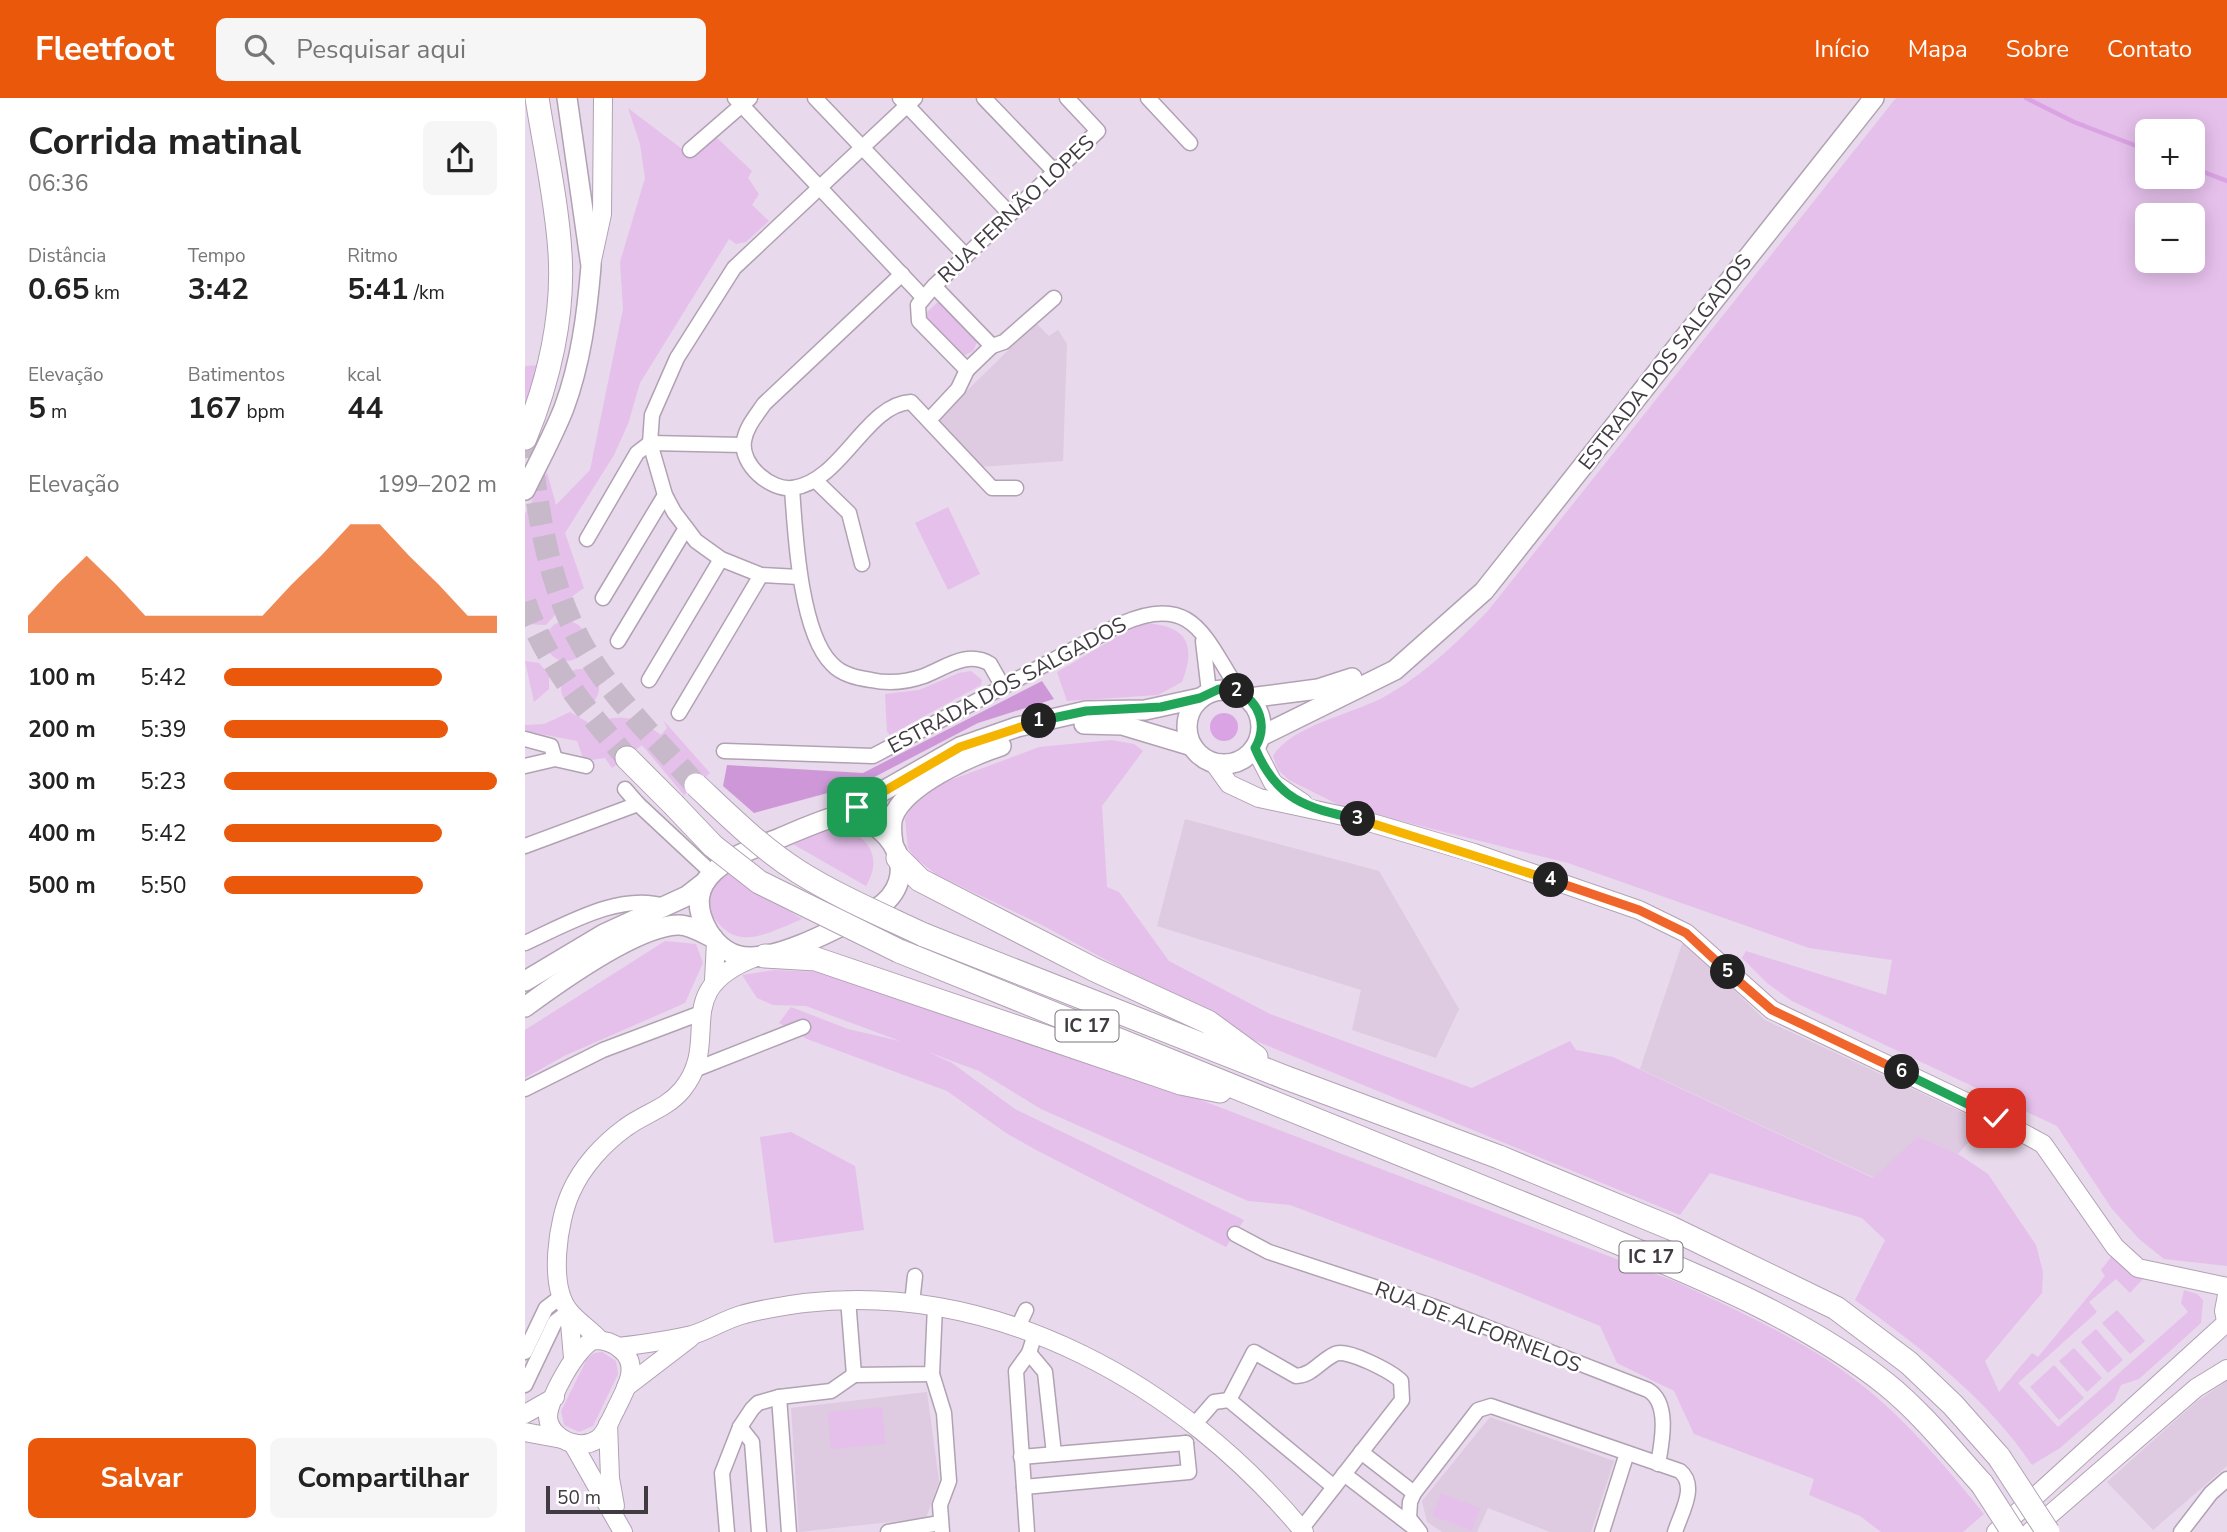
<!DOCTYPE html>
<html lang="pt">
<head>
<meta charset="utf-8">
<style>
  :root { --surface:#fff; --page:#f6f6f6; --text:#222; --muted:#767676; --accent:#ea580c }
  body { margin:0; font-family:"Nunito Sans",sans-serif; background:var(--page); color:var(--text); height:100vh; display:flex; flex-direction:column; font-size:26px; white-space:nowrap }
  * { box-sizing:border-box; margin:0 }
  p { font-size:23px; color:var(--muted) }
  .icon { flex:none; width:38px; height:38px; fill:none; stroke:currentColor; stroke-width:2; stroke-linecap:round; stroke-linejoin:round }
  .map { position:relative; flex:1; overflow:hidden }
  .details { display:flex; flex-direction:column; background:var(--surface); width:525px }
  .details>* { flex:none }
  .tools { position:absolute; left:1610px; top:21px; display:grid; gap:14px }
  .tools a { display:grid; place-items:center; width:70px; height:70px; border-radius:10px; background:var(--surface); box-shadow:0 4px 18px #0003; font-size:35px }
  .scale { position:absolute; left:21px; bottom:18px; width:102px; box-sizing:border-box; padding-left:7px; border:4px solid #403a41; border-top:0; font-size:19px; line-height:24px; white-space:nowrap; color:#403a41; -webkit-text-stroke:5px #fff; paint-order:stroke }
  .pin { position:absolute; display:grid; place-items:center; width:60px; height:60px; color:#fff; margin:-30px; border-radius:14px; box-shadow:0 4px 10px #0006 }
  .km { position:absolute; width:35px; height:35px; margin:-18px; border-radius:50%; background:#222; color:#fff; font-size:19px; line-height:35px; text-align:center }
  .round { display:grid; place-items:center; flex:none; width:74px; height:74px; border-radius:10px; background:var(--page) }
  .overview { display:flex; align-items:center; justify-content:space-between; height:119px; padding:0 28px }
  h1 { font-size:38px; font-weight:700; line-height:52px }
  .figures { display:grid; grid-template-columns:repeat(3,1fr); gap:10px; height:119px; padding:7px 28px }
  .figures div { display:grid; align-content:center }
  .figures b { font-size:30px; font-weight:700 }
  .figures small { font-size:19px; font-weight:400 }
  .figures p { font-size:19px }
  .chart { height:196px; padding:14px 28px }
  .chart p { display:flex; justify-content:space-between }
  .chart svg { width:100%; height:126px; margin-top:7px; fill:var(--accent); opacity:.7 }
  .action { display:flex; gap:14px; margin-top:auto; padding:14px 28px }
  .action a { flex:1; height:80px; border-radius:10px; background:var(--accent); color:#fff; font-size:28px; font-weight:700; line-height:80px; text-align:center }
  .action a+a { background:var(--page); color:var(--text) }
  ul { padding:0 28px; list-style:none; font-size:23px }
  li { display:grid; grid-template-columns:112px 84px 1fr; align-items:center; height:52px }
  li i { height:18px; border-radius:9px; background:var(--accent) }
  header { display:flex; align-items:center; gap:42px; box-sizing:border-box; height:98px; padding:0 35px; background:var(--accent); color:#fff }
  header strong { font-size:33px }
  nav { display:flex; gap:38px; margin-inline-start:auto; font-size:24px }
  .search { width:490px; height:63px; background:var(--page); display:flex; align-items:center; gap:18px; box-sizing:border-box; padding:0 24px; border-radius:10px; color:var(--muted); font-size:26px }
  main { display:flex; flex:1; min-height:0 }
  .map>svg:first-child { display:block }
  .built { fill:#decae1 }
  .green { fill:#e5c0eb; fill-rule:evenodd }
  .forest { fill:#ce98d8 }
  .water { fill:#daa3e3 }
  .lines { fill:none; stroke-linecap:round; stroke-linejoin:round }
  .stream { stroke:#daa3e3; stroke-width:4.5 }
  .trunk-tunnel { stroke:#c7b9ca; stroke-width:23; stroke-dasharray:23 11; stroke-linecap:butt }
  .minor-casing { stroke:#b1a2b3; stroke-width:17 }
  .tertiary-casing { stroke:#b1a2b3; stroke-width:20 }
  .secondary-casing { stroke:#b1a2b3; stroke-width:22 }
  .trunk-casing { stroke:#b1a2b3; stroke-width:25 }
  .minor { stroke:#fff; stroke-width:14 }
  .tertiary { stroke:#fff; stroke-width:18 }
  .secondary { stroke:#fff; stroke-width:19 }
  .trunk { stroke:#fff; stroke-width:23 }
  .trunk-bridge-casing { stroke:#b1a2b3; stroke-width:25; stroke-linecap:butt }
  .trunk-bridge { stroke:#fff; stroke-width:23 }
  .split-1-casing { stroke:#fff; stroke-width:14 }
  .split-2-casing { stroke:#fff; stroke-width:14 }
  .split-3-casing { stroke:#fff; stroke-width:14 }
  .split-4-casing { stroke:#fff; stroke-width:14 }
  .split-5-casing { stroke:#fff; stroke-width:14 }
  .split-6-casing { stroke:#fff; stroke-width:14 }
  .split-7-casing { stroke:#fff; stroke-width:14 }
  .split-1 { stroke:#f5b400; stroke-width:9 }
  .split-2 { stroke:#22a559; stroke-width:9 }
  .split-3 { stroke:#22a559; stroke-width:9 }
  .split-4 { stroke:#f5b400; stroke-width:9 }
  .split-5 { stroke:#f0652b; stroke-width:9 }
  .split-6 { stroke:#f0652b; stroke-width:9 }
  .split-7 { stroke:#22a559; stroke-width:9 }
  .labels { text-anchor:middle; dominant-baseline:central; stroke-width:5; stroke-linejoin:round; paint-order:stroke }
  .shield { fill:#fff; stroke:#79757a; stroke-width:2 }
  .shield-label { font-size:19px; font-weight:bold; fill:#403a41 }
  .street-label { font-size:21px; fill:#403a41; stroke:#fff }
</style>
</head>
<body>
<header>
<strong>Fleetfoot</strong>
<div class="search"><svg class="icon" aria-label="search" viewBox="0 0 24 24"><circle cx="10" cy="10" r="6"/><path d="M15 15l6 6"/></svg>Pesquisar aqui</div>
<nav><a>Início</a><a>Mapa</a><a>Sobre</a><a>Contato</a></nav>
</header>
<main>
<section class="details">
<div class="overview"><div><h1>Corrida matinal</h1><p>06:36</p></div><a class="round"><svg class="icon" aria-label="share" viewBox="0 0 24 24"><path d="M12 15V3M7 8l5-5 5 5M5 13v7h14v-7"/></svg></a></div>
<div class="figures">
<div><p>Distância</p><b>0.65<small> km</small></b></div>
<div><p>Tempo</p><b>3:42</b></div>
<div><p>Ritmo</p><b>5:41<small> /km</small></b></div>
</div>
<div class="figures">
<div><p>Elevação</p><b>5<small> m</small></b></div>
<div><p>Batimentos</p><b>167<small> bpm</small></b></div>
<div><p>kcal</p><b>44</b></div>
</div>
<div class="chart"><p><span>Elevação</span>199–202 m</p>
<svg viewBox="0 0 160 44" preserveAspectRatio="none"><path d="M0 44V38L10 27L20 17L30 27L40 38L50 38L60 38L70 38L80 38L90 27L100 17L110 6L120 6L130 17L140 27L150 38L160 38V44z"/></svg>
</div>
<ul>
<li><b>100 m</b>5:42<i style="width:80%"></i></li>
<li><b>200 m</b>5:39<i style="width:82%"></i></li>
<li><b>300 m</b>5:23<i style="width:100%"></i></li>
<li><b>400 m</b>5:42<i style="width:80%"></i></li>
<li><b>500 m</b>5:50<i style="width:73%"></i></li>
</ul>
<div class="action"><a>Salvar</a><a>Compartilhar</a></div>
</section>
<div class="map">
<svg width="1702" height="1434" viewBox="0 0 1702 1434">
  <rect width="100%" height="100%" fill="#e9d9ec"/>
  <g class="built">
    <polygon points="511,225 524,238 533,232 542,246 538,363 455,369 412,322"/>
    <polygon points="660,721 854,773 934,911 911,960 827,932 836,892 632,828"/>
    <polygon points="1158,843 1240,922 1460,1025 1433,1056 1393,1039 1352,1081 1115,971"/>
    <polygon points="1702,1283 1702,1368 1628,1432 1582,1384 1671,1304"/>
    <polygon points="402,1294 414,1383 401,1420 274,1434 266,1310"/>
    <polygon points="965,1319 1089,1363 1066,1434 1025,1434 963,1410 952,1434 917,1434 902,1424 897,1403"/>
  </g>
  <g class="green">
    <path d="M1371,0H1702V1168L1639,1161L1614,1141L1587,1111L1532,1028L1267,903L1243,886L1217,860L1221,853L1361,897L1367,862L1284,850L1043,765L816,708L764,682L753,672L748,658C766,628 827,616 857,600C898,578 930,546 962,514ZM1622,33H1668V79H1622ZM1622,117H1668V163H1622Z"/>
    <polygon points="103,10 169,60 191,39 227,73 223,80 234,96 227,107 244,123 221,144 211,146 204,141 115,285 103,326 89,357 40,435 59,490 45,500 21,527 0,526 0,416 22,374 31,407 65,372 98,211 95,164 120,80 115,46"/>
    <polygon points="413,204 417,204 453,242 448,253 438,258 402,223 401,215"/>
    <polygon points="16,267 0,312 0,268"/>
    <polygon points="423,409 455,476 423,492 390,425"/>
    <circle cx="41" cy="543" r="20"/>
    <path d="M621,525C663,528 671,548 657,584L633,597L542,603L532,574L607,530Z"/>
    <polygon points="0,563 14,565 24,577 24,591 9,604"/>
    <circle cx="55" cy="590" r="19"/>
    <polygon points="446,573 457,582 456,587 365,637 362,634 360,596 394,592 434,575"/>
    <path d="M45,614L64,625C96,617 109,616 136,637L142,630L138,622L185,675L159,697L117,647L87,670L80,660L59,663L52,643L0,633V627L19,626Z"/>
    <path d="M586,642L609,646L618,653L577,708L582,789L594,794L644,863L745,916L947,990L1045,943L1051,952L1088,959L1348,1080L1393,1039L1433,1056L1463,1076L1511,1147L1518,1174L1517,1195L1460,1263L1474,1294L1507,1255L1513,1259L1580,1178L1576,1172L1587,1158L1618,1181L1605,1195L1591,1181L1564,1204L1572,1214L1493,1285L1533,1329L1663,1214L1656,1205L1659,1192L1672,1196L1678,1202L1676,1225L1614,1281L1596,1287L1589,1303L1535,1350L1507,1367C1461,1299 1396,1250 1330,1202L1360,1142L1337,1120L1185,1075L1155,1117L726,941L517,827L412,777L390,760L383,750L380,721L387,708L418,685L514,649Z"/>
    <path d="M317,730C346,740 357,761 341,788L266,745L301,731Z"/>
    <path d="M205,775L277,821C235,839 205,857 181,805L185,785Z"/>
    <polygon points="140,843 171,846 178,865 160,905 39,958 0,980 0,932"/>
    <path d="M249,872L294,874L613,978L1154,1185C1206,1210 1259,1233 1307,1265C1367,1305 1414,1360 1459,1416L1438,1434H1356L1335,1418L1284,1397L1289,1381L1169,1336L1149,1293L1092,1265L1075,1228L946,1175L765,1107L723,1103L516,1011L454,973L403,954L427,965L490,1011L719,1122L701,1149L513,1053L481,1035L422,993L282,941L254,925L266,909L323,931L375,943L281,908L248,907L232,900L217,877Z"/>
    <polygon points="266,1034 330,1068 339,1132 249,1145 235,1039"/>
    <polygon points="1592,1212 1620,1243 1605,1256 1577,1225"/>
    <polygon points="1571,1231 1598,1262 1583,1275 1556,1244"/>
    <polygon points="1549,1250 1577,1280 1562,1294 1534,1263"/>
    <polygon points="77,1254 91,1263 93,1276 68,1328 54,1334 39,1327 36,1313 62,1261 69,1255"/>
    <polygon points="1529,1267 1559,1300 1534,1322 1505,1289"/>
    <polygon points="357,1309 360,1346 306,1351 303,1314"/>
    <polygon points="916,1396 955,1410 947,1432 908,1418"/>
  </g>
  <polygon class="forest" points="517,583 529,601 453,625 336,686 229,715 198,688 202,667 338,675"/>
  <circle class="water" cx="699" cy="629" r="14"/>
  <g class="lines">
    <g class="stream">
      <polyline points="1501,0 1549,24 1622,52"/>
      <polyline points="1668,70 1702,83"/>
    </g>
    <g class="trunk-tunnel">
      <path d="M0,303C9,383 16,469 54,541C82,594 132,642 171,687"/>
      <path d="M0,504C19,563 62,613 102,660"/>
    </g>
    <defs>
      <g id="minor">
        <polyline points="210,0 398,199"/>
        <polyline points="290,0 441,158"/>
        <polyline points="375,0 485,116"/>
        <polyline points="459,0 530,74"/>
        <polyline points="623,0 665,45"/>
        <polyline points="165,52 225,0"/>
        <path d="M377,176L239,306C231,318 221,329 219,343C215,367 246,393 268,390C317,383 341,306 386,304L467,390H491"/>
        <polyline points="409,188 467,248 442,272 394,223 393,207 409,188 573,33 542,0"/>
        <polyline points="467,248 479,244 529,200"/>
        <polyline points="405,321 433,291 442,272"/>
        <polyline points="125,345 218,347"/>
        <polyline points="291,383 324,415 337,466"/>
        <path d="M267,390C270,434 275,535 307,566C317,577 333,580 346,582C364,586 382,584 399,578C420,570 442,552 465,566L478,589"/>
        <polyline points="62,441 112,355 125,345"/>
        <polyline points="274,479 236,477 196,461 171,443 149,414 140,397 125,345 127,317 152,260 209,170 390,0"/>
        <polyline points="78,500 140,397"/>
        <polyline points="93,543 161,430"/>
        <polyline points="678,543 684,594"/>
        <polyline points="124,582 196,461"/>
        <polyline points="154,615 236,477"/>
        <polyline points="0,641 26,648 30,661"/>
        <path d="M199,653L348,658L596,526C669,493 680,541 715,594"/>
        <polyline points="0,668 30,661 61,668"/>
        <polyline points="100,691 113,706 187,775"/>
        <polyline points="0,748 113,706"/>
        <path d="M0,845C40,827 95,794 139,808"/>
        <polyline points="169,972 278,929"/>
        <polyline points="0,991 78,952 176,915"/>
        <path d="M710,1136L744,1154L907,1208L1123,1292C1145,1305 1137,1344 1133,1366"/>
        <polyline points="323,1201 329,1277 407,1276 410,1208"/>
        <polyline points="387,1205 390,1178"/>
        <polyline points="493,1229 501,1212"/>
        <polyline points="0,1254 21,1210 37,1198"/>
        <polyline points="504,1255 520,1274 529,1356"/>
        <polyline points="407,1276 419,1315 424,1383 415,1407 417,1434"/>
        <polyline points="0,1287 30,1224 44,1213"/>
        <polyline points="254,1299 264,1434"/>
        <path d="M704,1302L729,1254L771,1278C788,1277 795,1263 810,1256C822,1250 867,1274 876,1283L877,1302L774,1434"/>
        <polyline points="669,1327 689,1304 704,1302 809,1389"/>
        <polyline points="215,1329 227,1344 234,1434"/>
        <polyline points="836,1354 889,1395"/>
        <polyline points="496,1359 661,1345"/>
        <polyline points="819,1376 888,1429"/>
        <polyline points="499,1389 664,1374 661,1345"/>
        <polyline points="202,1434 197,1375 215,1329 227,1311 233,1305 254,1299 306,1293 329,1277"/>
        <polyline points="363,1434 415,1425"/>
        <polyline points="502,1434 491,1273 504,1255 510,1236"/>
        <path d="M895,1434L884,1420L885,1404L889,1395L953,1312L966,1308L1155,1373C1173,1388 1156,1415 1150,1434"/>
        <polyline points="1077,1434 1102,1355"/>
        <polyline points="1656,1434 1686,1395 1702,1381"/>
      </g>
      <g id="tertiary">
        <polyline points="66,167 77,116 78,0"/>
        <polyline points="730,650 748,685 778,705"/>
        <polyline points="689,665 704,686 734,700 837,722 949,755 1114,812 1161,835 1247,912 1443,1005 1518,1046 1590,1149 1613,1170 1702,1189"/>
        <polyline points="189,882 191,844"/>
        <polyline points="1702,1197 1699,1213 1702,1227"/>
        <polyline points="44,1213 48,1260"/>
        <path d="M69,1242C78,1242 87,1244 94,1250C118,1267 99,1293 90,1313C85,1322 81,1335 73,1341C67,1345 61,1347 53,1346C39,1345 24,1334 23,1319C23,1301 52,1248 69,1242Z"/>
        <path d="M75,1242C66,1232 52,1223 44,1213C23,1187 33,1122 46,1094C57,1069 78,1046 100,1030C118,1016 141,1011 157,992C199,941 142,893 231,859"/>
        <path d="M93,1249C118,1246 142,1243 167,1237C184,1232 199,1222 216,1217C236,1211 258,1208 279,1205C474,1183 657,1287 779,1434"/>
        <polyline points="101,1289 165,1240"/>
        <polyline points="0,1316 30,1299"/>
        <polyline points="83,1326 85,1380 90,1408"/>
        <polyline points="0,1334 37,1341"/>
        <polyline points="48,1346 98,1434"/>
        <polyline points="1471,1434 1701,1225"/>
        <polyline points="1505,1434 1671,1290 1702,1271"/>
      </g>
      <g id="secondary">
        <path d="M0,392C13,365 28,338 39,310C56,264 62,216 66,168L42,0"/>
        <circle cx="699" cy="629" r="37"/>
        <polyline points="724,600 793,591 827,580"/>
        <polyline points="559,626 597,627 667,648"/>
        <polyline points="736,638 870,572 959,493 1349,0"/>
        <path d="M315,717C368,719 400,780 351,811C317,827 264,858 227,859C208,860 193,849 183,833C151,776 214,756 255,740C274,732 294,723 315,717Z"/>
        <polyline points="316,717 435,649 492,629 561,613 620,612 675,600"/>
        <path d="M368,746C367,737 365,728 368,719C380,687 445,658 476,648"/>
        <polyline points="0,883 79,836 162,798 180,784"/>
        <path d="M0,909C34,884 111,829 152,827C164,826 178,835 188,840"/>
      </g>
      <g id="trunk">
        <path d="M0,340C24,283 39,217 35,155C32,104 20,51 12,0"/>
        <polyline points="102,660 148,706"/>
        <polyline points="373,760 395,782 570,872 683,924 731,959"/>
        <polyline points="399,837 759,979 974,1059 1146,1130 1311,1210 1384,1265 1428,1307 1474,1359"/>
        <path d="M374,853L1058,1130C1162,1174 1273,1216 1361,1286C1397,1315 1426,1352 1457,1386"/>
        <polyline points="240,858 291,861 656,985 695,993"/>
      </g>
    </defs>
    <use href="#minor" class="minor-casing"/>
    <use href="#tertiary" class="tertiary-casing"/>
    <use href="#secondary" class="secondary-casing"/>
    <use href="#trunk" class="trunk-casing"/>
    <use href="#minor" class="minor"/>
    <use href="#tertiary" class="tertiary"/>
    <use href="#secondary" class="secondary"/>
    <use href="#trunk" class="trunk"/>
    <defs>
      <g id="trunk-bridge">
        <path d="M171,687C204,718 236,750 274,774C314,799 357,817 399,837"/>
        <polyline points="148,706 188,748 234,784 374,853"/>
        <polyline points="1474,1359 1523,1434"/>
        <polyline points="1457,1386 1488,1434"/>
      </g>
    </defs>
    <use href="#trunk-bridge" class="trunk-bridge-casing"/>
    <use href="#trunk-bridge" class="trunk-bridge"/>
  </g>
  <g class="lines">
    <defs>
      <polyline id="split-1" points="332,709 435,649 514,623"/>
      <polyline id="split-2" points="514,623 561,613 636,609 675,600 694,591 712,593"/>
      <path id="split-3" d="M712,593C735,604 743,628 730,650C752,702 781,710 833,721"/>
      <polyline id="split-4" points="833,721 1026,782"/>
      <polyline id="split-5" points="1026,782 1114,812 1161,835 1203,874"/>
      <polyline id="split-6" points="1203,874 1247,912 1377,974"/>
      <polyline id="split-7" points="1377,974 1471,1020"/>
    </defs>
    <use href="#split-1" class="split-1-casing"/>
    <use href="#split-2" class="split-2-casing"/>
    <use href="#split-3" class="split-3-casing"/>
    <use href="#split-4" class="split-4-casing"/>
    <use href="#split-5" class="split-5-casing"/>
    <use href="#split-6" class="split-6-casing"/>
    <use href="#split-7" class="split-7-casing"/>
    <use href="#split-1" class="split-1"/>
    <use href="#split-2" class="split-2"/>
    <use href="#split-3" class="split-3"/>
    <use href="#split-4" class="split-4"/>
    <use href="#split-5" class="split-5"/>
    <use href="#split-6" class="split-6"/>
    <use href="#split-7" class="split-7"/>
  </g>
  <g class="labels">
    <g class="shield">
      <rect x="530.5" y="912.5" width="63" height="31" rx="5"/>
      <rect x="1094.5" y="1143.5" width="63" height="31" rx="5"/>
    </g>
    <g class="shield-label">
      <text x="562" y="928">IC 17</text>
      <text x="1126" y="1159">IC 17</text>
    </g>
    <g class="street-label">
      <text transform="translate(491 111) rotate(-43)">RUA FERNÃO LOPES</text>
      <text transform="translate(1140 264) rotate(-52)">ESTRADA DOS SALGADOS</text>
      <text transform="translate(482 587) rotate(-28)">ESTRADA DOS SALGADOS</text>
      <text transform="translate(953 1229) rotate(21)">RUA DE ALFORNELOS</text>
    </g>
  </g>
</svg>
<div class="tools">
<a>+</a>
<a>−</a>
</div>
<div class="scale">50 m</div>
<div class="pin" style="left:332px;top:709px;background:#1e9e55"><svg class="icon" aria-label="arrive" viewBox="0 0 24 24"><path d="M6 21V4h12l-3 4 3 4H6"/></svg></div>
<div class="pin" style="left:1471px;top:1020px;background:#d93025"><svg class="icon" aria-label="check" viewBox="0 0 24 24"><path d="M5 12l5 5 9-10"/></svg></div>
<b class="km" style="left:514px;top:623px">1</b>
<b class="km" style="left:712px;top:593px">2</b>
<b class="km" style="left:833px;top:721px">3</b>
<b class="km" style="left:1026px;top:782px">4</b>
<b class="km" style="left:1203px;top:874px">5</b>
<b class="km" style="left:1377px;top:974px">6</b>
</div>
</main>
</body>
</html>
